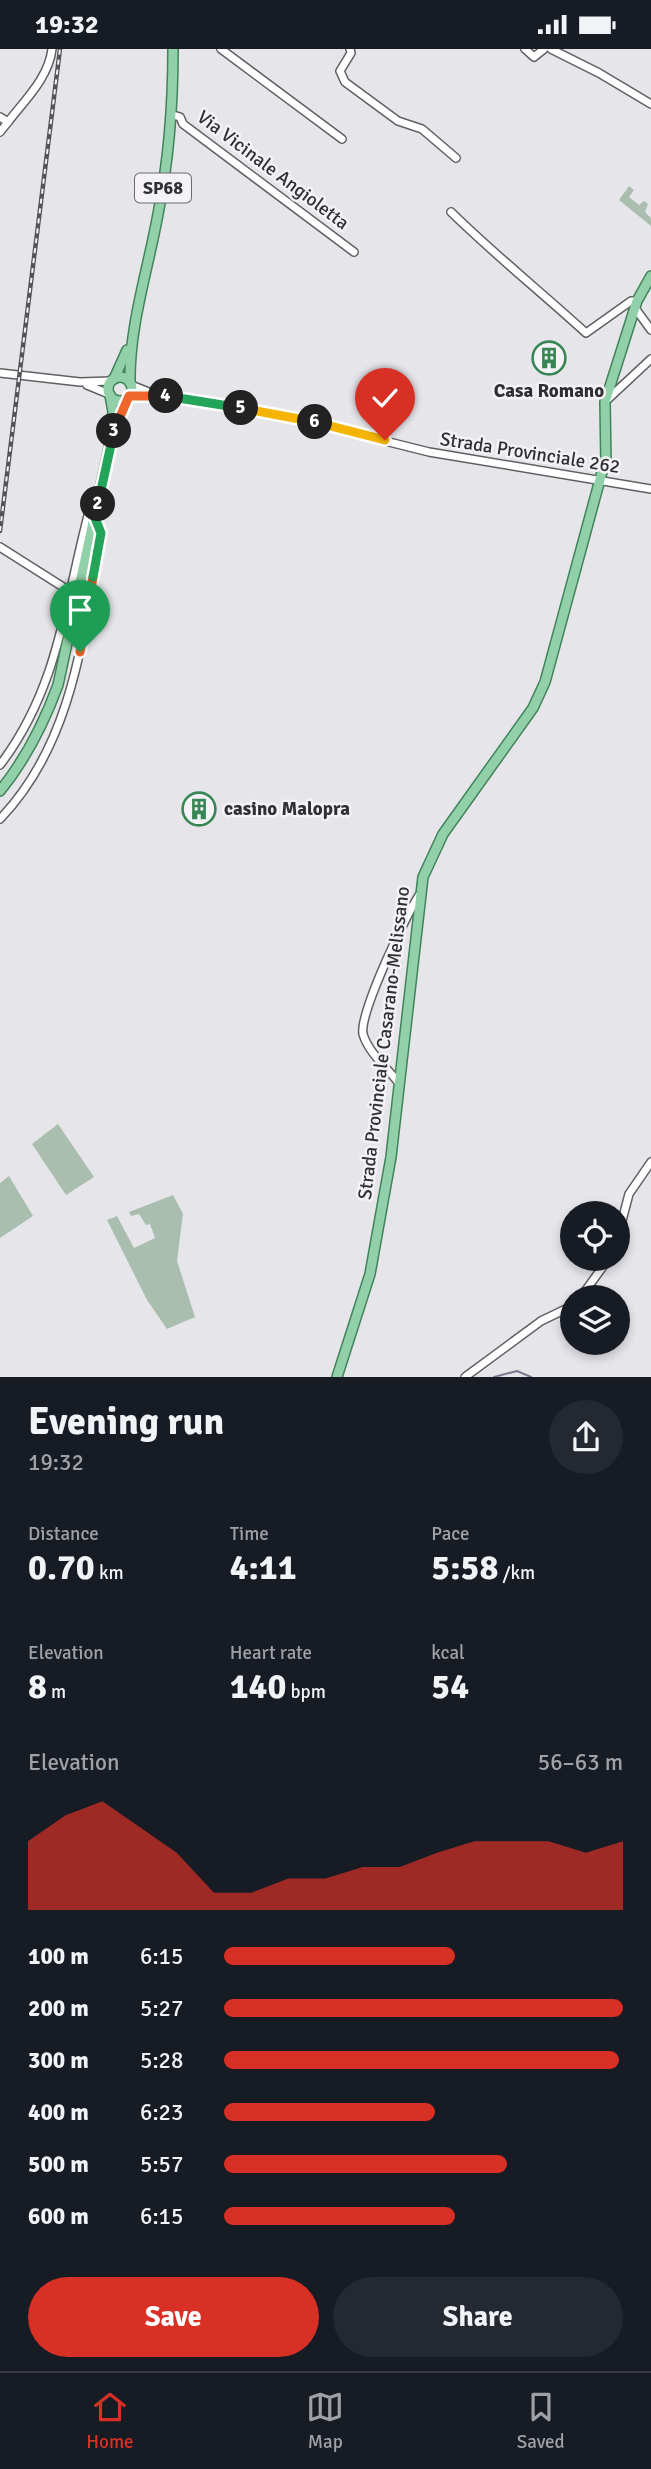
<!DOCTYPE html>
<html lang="en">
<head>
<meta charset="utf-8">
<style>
  :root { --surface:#171b24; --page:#242831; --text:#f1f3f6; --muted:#9ea1a6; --line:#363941; --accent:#d93025 }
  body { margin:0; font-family:Signika,sans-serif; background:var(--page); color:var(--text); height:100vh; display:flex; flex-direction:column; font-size:26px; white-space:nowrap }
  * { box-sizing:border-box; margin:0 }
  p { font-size:23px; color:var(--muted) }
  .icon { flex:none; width:38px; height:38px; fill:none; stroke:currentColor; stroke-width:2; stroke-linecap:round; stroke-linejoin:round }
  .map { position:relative; height:1328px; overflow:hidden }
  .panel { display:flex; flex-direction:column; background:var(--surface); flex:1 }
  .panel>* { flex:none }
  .controls { position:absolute; left:560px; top:1152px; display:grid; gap:14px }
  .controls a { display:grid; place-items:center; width:70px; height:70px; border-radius:50%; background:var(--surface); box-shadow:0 4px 10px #0003; font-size:35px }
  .pin { position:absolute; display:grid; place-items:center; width:60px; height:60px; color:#fff; margin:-72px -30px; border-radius:50% 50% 50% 0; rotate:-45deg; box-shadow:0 0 7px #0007 }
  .pin .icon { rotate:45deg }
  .km { position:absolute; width:35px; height:35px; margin:-18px; border-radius:50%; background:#222; color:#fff; font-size:19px; line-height:35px; text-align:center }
  .round { display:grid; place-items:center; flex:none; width:74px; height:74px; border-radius:37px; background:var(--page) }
  .head { display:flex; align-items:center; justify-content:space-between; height:119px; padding:0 28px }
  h1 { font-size:38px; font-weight:700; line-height:52px }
  .metrics { display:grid; grid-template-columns:repeat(3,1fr); gap:10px; height:119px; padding:7px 28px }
  .metrics div { display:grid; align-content:center }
  .metrics b { font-size:35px; font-weight:700 }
  .metrics small { font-size:19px; font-weight:400 }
  .metrics p { font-size:19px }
  .chart { height:196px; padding:14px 28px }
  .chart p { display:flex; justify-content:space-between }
  .chart svg { width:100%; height:126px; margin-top:7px; fill:var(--accent); opacity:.7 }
  .primary-button { display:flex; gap:14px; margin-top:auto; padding:14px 28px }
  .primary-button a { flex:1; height:80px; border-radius:42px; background:var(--accent); color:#fff; font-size:28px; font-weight:700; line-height:80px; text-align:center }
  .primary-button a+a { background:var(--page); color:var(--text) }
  ul { padding:0 28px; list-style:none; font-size:23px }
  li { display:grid; grid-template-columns:112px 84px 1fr; align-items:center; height:52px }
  li i { height:18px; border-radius:9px; background:var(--accent) }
  .status { display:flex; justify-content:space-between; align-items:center; height:49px; padding:0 35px; background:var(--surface); direction:ltr }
  .status svg { height:19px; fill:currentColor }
  .dock { display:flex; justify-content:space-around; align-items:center; height:98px; border-top:2px solid var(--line); background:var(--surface); font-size:19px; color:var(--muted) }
  .dock a { display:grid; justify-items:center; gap:4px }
  .dock .selected { color:var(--accent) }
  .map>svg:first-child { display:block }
  .green { fill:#a9beaf }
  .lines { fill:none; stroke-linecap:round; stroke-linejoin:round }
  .stream { stroke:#7f788e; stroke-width:2 }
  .minor-casing { stroke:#605f63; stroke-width:10 }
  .major-casing { stroke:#41835a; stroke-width:12 }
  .minor { stroke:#fff; stroke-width:7 }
  .major { stroke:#92d0a9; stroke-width:9 }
  .rail-casing { stroke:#545456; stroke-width:4.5 }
  .rail { stroke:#f4f2f7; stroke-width:2; stroke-dasharray:5; stroke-linecap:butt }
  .split-1-casing { stroke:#fff; stroke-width:14 }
  .split-2-casing { stroke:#fff; stroke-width:14 }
  .split-3-casing { stroke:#fff; stroke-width:14 }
  .split-4-casing { stroke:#fff; stroke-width:14 }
  .split-5-casing { stroke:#fff; stroke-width:14 }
  .split-6-casing { stroke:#fff; stroke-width:14 }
  .split-7-casing { stroke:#fff; stroke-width:14 }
  .split-1 { stroke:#f0652b; stroke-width:9 }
  .split-2 { stroke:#22a559; stroke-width:9 }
  .split-3 { stroke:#22a559; stroke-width:9 }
  .split-4 { stroke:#f0652b; stroke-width:9 }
  .split-5 { stroke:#22a559; stroke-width:9 }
  .split-6 { stroke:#f5b400; stroke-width:9 }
  .split-7 { stroke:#f5b400; stroke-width:9 }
  .labels { text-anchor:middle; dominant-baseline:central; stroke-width:5; stroke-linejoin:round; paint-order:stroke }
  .shield { fill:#f4f2f7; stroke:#6b6a6d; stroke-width:2 }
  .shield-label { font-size:18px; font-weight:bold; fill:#303032 }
  .street-label { font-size:19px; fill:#303032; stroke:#f4f2f7 }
  .poi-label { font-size:19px; font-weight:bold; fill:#303032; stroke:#f4f2f7 }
</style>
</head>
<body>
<div class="status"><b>19:32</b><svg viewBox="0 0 49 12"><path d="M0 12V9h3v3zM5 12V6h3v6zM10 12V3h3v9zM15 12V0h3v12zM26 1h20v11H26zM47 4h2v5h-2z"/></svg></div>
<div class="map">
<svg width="651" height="1328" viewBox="0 0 651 1328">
  <rect width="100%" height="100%" fill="#e6e5ea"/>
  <g class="green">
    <polygon points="629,137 634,141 629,148 639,156 644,152 648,155 645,163 651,169 651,177 619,151"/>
    <polygon points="58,1075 94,1128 66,1146 32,1095"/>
    <polygon points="9,1127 33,1167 0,1189 0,1134"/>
    <polygon points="173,1146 183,1165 177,1212 195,1268 167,1280 147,1251 107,1171 117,1167 134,1199 155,1189 150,1175 146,1176 139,1165 131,1167 129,1163"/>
  </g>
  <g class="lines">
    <polyline class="stream" points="494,1328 517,1322 531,1328"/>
    <defs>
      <g id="minor">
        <polyline points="221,0 342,90"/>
        <polyline points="350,0 351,4 340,22 345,33 398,72 422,80 456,109"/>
        <polyline points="525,0 534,8 544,0"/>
        <polyline points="551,0 599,24 651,55"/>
        <polyline points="173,66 180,68 183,75 354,203"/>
        <path d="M0,68L8,73C25,51 49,28 52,0"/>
        <polyline points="0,83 8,73"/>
        <path d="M451,163C495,206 541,243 586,284L631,252H637"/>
        <polyline points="635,259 651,281"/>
        <polyline points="0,324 80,333 111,332"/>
        <polyline points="87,336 109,345"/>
        <polyline points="131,336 151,344"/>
        <polyline points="129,347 159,346 285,367 429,403 651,440"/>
        <polyline points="608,350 651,310"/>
        <polyline points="0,498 71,543"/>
        <path d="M0,716C60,637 65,551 90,459L98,452"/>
        <path d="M0,770C74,693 83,585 101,484L95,469"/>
        <path d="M398,1033C387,1019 368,1003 363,985C359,965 407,863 420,845"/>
        <polyline points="618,1187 629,1145 651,1113"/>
        <polyline points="581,1248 609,1209"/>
        <polyline points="465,1328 541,1272 572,1257"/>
      </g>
      <g id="major">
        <circle cx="120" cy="340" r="12"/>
        <polyline points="114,330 127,301"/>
        <path d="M130,334C129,277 148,221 158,165C169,110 173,56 173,0"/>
        <polyline points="116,377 128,349"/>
        <polyline points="606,416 605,353 637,252 651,227"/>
        <path d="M0,742C26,710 44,674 58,636L109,399L113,363L110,346"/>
        <polyline points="337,1328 370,1225 391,1108 423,828 443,785 533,659 545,633 605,412"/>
      </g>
    </defs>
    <use href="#minor" class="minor-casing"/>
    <use href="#major" class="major-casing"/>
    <use href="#minor" class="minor"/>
    <use href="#major" class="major"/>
    <defs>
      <polyline id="rail" points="0,482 60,0"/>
    </defs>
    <use href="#rail" class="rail-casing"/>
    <use href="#rail" class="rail"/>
  </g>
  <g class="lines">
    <defs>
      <polyline id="split-1" points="80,603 93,528"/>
      <polyline id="split-2" points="93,528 101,484 95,469 98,455"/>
      <polyline id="split-3" points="98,455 114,382"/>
      <polyline id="split-4" points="114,382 129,347 166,347"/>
      <polyline id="split-5" points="166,347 241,359"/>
      <polyline id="split-6" points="241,359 315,373"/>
      <polyline id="split-7" points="315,373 385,391"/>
    </defs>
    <use href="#split-1" class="split-1-casing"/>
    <use href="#split-2" class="split-2-casing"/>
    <use href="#split-3" class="split-3-casing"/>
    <use href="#split-4" class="split-4-casing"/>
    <use href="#split-5" class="split-5-casing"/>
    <use href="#split-6" class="split-6-casing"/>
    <use href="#split-7" class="split-7-casing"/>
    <use href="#split-1" class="split-1"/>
    <use href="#split-2" class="split-2"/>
    <use href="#split-3" class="split-3"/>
    <use href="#split-4" class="split-4"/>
    <use href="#split-5" class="split-5"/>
    <use href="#split-6" class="split-6"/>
    <use href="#split-7" class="split-7"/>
  </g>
  <defs>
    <symbol id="building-ring" viewBox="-11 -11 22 22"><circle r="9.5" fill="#f4f2f7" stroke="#398655" stroke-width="1.5"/><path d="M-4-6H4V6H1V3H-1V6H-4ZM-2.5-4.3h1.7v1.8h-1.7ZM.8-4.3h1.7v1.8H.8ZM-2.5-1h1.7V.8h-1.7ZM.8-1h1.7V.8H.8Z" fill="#398655"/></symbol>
  </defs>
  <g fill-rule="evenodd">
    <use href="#building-ring" x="530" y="290" width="38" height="38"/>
    <use href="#building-ring" x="180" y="741" width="38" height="38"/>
  </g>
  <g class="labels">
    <rect class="shield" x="135" y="124.5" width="56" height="29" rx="5"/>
    <g class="shield-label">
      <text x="163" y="139">SP68</text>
    </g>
    <g class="street-label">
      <text transform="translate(273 121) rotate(37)">Via Vicinale Angioletta</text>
      <text transform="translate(530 404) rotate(9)">Strada Provinciale 262</text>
      <text transform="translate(384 994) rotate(-83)">Strada Provinciale Casarano-Melissano</text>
    </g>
    <g class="poi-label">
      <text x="549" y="342">Casa Romano</text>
      <text x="224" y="760" text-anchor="start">casino Malopra</text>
    </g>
  </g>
</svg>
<div class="controls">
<a><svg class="icon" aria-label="locate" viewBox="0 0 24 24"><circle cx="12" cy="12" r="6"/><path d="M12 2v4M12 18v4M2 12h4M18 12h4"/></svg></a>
<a><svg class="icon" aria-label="layers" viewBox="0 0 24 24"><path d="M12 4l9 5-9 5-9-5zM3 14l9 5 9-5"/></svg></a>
</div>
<div class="pin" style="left:80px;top:603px;background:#1e9e55"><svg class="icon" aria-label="arrive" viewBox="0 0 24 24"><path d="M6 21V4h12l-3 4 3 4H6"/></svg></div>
<div class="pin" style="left:385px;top:391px;background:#d93025"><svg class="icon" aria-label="check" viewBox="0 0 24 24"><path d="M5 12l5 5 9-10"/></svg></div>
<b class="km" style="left:98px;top:455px">2</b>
<b class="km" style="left:114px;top:382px">3</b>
<b class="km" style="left:166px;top:347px">4</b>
<b class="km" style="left:241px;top:359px">5</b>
<b class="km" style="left:315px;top:373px">6</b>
</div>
<section class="panel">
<div class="head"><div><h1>Evening run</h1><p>19:32</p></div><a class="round"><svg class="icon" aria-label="share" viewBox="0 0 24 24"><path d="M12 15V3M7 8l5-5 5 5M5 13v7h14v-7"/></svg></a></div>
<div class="metrics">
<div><p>Distance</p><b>0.70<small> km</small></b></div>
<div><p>Time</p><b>4:11</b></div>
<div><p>Pace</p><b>5:58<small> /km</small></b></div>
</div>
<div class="metrics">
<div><p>Elevation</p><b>8<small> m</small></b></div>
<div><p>Heart rate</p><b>140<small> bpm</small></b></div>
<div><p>kcal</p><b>54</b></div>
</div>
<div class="chart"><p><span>Elevation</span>56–63 m</p>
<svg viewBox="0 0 160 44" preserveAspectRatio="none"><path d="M0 44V20L10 11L20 6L30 15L40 24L50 38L60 38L70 33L80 33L90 29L100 29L110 24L120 20L130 20L140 20L150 24L160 20V44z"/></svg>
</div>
<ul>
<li><b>100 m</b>6:15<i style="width:58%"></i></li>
<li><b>200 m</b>5:27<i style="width:100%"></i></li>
<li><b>300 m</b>5:28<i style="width:99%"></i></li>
<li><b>400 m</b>6:23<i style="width:53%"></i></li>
<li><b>500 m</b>5:57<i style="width:71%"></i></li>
<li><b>600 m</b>6:15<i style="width:58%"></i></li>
</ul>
<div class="primary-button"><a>Save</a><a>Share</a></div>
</section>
<nav class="dock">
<a class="selected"><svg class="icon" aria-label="home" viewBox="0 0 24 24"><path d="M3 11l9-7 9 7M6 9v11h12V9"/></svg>Home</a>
<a><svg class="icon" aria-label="map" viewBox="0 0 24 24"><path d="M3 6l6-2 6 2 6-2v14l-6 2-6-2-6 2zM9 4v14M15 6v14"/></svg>Map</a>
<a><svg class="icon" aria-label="saved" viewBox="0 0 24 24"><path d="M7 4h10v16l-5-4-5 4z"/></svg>Saved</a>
</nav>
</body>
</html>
